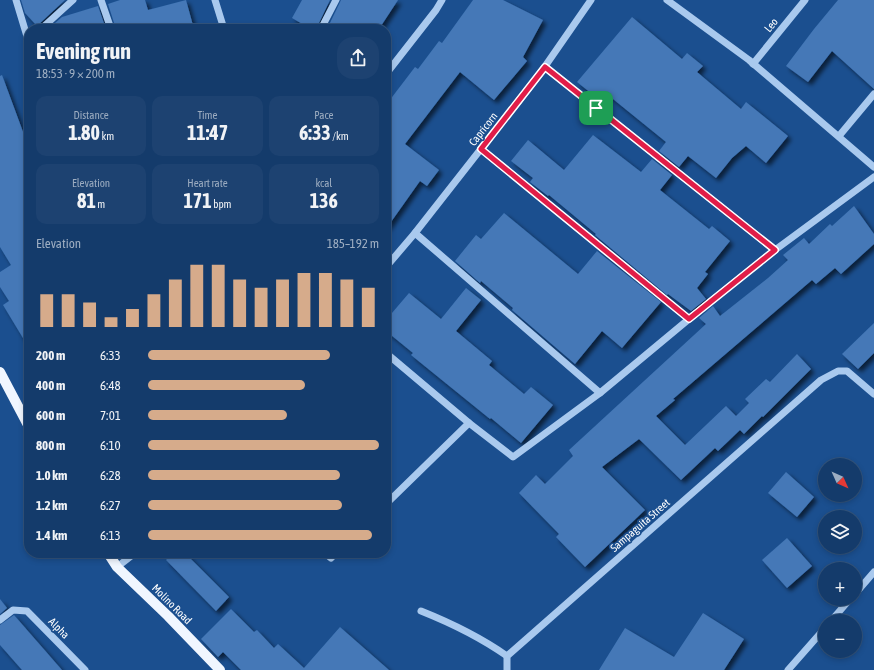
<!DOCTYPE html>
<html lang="en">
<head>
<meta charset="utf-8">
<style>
  :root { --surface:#143b6b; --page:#1d4271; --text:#f1f3f6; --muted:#9dadc1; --line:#33557e; --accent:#d6ab8b }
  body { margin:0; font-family:"Asap Condensed",sans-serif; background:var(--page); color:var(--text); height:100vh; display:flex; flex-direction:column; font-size:15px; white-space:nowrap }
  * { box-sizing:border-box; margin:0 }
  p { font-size:13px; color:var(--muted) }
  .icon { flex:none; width:22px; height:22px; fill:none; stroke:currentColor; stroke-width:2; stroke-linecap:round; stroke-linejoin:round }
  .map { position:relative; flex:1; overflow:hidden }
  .drawer { position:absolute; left:24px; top:24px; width:367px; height:534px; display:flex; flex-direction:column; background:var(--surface); border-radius:16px; box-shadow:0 2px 6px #0003,0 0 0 1px var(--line) }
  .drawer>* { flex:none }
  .needle { width:26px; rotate:135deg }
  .tools { position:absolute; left:818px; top:458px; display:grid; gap:8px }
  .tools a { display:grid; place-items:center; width:44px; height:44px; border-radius:50%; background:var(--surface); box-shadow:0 2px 6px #0003,0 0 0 1px var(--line); font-size:20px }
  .pin { position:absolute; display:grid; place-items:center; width:34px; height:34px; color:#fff; margin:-17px; border-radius:8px; box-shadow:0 2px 6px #0006 }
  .round { display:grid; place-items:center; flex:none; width:42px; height:42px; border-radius:16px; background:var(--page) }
  .head { display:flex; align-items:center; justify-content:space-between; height:68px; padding:0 12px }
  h1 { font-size:22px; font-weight:700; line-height:30px }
  .metrics { display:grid; grid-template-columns:repeat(3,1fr); gap:6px; height:68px; padding:4px 12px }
  .metrics div { display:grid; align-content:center; border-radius:10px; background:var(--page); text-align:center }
  .metrics b { font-size:20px; font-weight:700 }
  .metrics small { font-size:11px; font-weight:400 }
  .metrics p { font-size:11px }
  .chart { height:112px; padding:8px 12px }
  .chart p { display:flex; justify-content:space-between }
  .chart svg { width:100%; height:72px; margin-top:4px; stroke:var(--accent); stroke-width:6 }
  ul { padding:0 12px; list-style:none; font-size:13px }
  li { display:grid; grid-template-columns:64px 48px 1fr; align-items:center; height:30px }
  li i { height:10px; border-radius:5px; background:var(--accent) }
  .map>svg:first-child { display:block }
  .building { fill:#4478b7; filter:url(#shadow) }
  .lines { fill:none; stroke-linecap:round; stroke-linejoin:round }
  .minor { stroke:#a9c9ee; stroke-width:7 }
  .major { stroke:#f0f6ff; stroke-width:10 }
  .route-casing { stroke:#fff; stroke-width:8 }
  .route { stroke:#e11d48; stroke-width:5 }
  .labels { text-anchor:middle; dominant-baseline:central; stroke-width:3.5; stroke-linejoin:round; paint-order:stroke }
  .street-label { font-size:11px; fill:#fff; stroke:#1b4f8f }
</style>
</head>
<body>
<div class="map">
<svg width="874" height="670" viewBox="0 0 874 670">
  <defs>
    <filter id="shadow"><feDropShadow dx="3.5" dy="3.5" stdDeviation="2" flood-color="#0009"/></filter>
  </defs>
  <rect width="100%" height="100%" fill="#1b4f8f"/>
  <g class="building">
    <polygon points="21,0 65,0 37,26 25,13"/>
    <polygon points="120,0 145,0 148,10 186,0 194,29 116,29 108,4"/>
    <polygon points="302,0 330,0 319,23 319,29 311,29 292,18"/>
    <polygon points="341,0 398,0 379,29 330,29 329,25"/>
    <polygon points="473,0 503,0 543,20 523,57 527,61 494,100 460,72 405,144 439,170 427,186 420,181 386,229 386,105 415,67 418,69 439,41 442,43"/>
    <polygon points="838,0 874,0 874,89 832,51 808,82 786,66 814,29"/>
    <polygon points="98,6 106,29 48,29 62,17"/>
    <polygon points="632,17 682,59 687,53 703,66 697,72 741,109 746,102 788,136 766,163 746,146 732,158 716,178 688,156 679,167 659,151 666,142 608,95 602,102 577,82"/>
    <polygon points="2,75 29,148 29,348 3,305 9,301 0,287 0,272 11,265 0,247 0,76"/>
    <polygon points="593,135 641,172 652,159 672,175 660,190 709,229 712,226 730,241 705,272 708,274 697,288 706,299 691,311 668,294 667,295 595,235 596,234 549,195 548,196 530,182 533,178 511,161 528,140 564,170"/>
    <polygon points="854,206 874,234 874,244 841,274 835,268 816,284 812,280 673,399 675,400 656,416 685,445 726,406 736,416 749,403 745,399 766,379 770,382 797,354 811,369 763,417 762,416 744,434 740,430 718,451 715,448 681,480 639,439 602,467 645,510 585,567 556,537 559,534 519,493 536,475 545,484 573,456 569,450 706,324 699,318 713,306 720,316 768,278 788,260 783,255 804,238 809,244 830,224 832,226"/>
    <polygon points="504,213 578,274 597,251 661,302 622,348 602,331 575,364 512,310 513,308 481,281 480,283 455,261 476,235 481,239"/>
    <polygon points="466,288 481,300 456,331 492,361 489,365 524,394 531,387 553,405 521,443 491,418 490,419 411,355 413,353 386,331 386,320 409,293 441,319"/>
    <polygon points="874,323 874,353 858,369 842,354"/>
    <polygon points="786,472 814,497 797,517 768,493"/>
    <polygon points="787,538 812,566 787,588 762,560"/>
    <polygon points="173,553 185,553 229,597 216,611 166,560"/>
    <polygon points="0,599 7,608 0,614"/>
    <polygon points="231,609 254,632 257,630 274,648 278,644 304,668 340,627 389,670 241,670 223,652 218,657 201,639"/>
    <polygon points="703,613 744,639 724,670 599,670 625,628 674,657"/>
    <polygon points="14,615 62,670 22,670 0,645 0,625"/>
  </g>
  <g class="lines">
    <g class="minor">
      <polyline points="16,0 29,43"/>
      <polyline points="101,0 111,29"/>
      <polyline points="215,0 224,29"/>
      <polyline points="667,0 749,60 874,167"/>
      <polyline points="41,29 73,0"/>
      <polyline points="325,29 323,25 336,0"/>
      <polyline points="753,64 805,0"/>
      <polyline points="545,67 775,250"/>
      <polyline points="386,74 436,10 442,0"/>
      <polyline points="839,136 874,94"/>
      <polyline points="481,149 689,319"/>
      <polyline points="415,233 600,393"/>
      <polyline points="386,267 415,233 539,75 591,0"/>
      <polyline points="386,353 469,423 513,457 600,393 689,319 775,250 874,177"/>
      <polyline points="386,504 469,423"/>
      <polyline points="325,553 331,558 336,553"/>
      <polyline points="117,567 135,553"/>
      <polyline points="855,594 874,572"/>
      <path d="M421,611C451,623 480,637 507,656"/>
      <polyline points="0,620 13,610 27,611 85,670"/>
      <polyline points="831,621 850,599"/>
      <polyline points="507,670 507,656 821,380 838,371 847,371 874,394"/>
      <polyline points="788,670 825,628"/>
    </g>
    <g class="major">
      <polyline points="0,372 29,427"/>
      <polyline points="108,553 117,567 168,616 220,670"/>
    </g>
  </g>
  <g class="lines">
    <defs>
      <polygon id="route" points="545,67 775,250 689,319 481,149"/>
    </defs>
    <use href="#route" class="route-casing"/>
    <use href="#route" class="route"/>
  </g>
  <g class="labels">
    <g class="street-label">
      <text transform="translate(771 25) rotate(-51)">Leo</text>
      <text transform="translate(483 129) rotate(-52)">Capricorn</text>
      <text transform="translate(640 525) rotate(-41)">Sampaguita Street</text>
      <text transform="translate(172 604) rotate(45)">Molino Road</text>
      <text transform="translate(59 628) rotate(45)">Alpha</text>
    </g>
  </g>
</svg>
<div class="tools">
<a><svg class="needle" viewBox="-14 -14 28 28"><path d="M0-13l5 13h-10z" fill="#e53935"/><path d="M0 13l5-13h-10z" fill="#9dadc1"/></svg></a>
<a><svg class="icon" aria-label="layers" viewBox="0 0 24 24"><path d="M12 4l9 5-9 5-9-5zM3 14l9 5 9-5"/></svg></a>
<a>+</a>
<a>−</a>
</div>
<div class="pin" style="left:596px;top:108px;background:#1e9e55"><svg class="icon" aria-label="arrive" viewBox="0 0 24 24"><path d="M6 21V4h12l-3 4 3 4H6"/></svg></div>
<section class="drawer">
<div class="head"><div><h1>Evening run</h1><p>18:53 · 9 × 200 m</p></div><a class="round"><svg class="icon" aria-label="share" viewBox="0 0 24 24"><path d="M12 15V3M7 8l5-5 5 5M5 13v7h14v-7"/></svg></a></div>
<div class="metrics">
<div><p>Distance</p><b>1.80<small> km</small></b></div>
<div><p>Time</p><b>11:47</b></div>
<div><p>Pace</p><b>6:33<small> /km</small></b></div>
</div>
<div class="metrics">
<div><p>Elevation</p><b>81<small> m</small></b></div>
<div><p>Heart rate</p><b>171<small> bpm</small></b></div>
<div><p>kcal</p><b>136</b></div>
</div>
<div class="chart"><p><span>Elevation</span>185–192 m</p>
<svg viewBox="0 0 160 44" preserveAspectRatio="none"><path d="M5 44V24M15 44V24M25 44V29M35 44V38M45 44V33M55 44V24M65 44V15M75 44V6M85 44V6M95 44V15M105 44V20M115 44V15M125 44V11M135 44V11M145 44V15M155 44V20"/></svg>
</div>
<ul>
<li><b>200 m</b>6:33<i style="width:79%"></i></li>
<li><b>400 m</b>6:48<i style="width:68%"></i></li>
<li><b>600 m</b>7:01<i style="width:60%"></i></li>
<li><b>800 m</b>6:10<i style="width:100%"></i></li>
<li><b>1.0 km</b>6:28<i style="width:83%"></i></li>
<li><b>1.2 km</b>6:27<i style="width:84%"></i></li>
<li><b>1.4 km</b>6:13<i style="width:97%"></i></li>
</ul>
</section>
</div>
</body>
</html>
